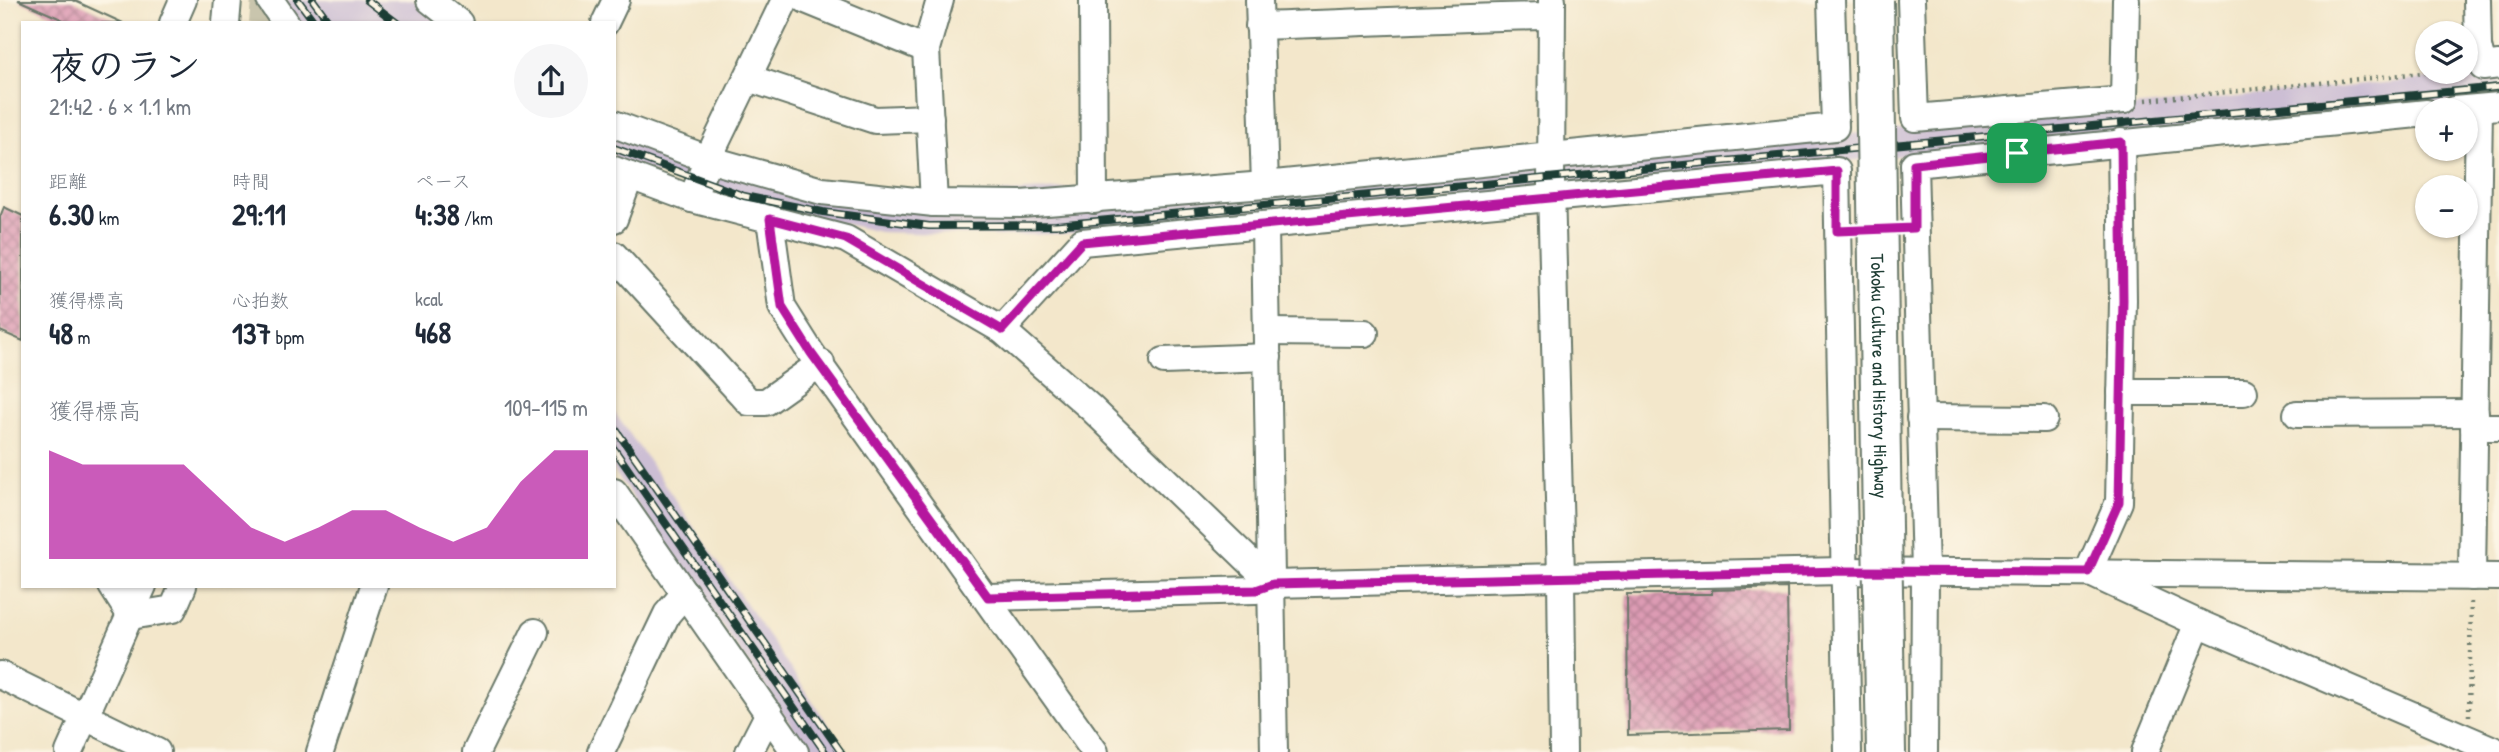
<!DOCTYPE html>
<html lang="ja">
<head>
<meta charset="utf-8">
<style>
  :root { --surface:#fff; --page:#f6f6f7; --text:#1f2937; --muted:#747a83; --accent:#b5179e }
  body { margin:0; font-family:"Patrick Hand","Klee One",sans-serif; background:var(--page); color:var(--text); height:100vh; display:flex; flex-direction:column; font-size:26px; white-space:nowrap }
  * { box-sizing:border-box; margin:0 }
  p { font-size:23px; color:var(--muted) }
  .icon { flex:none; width:38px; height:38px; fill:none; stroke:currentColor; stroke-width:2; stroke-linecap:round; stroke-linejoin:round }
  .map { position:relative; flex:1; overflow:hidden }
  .details { position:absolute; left:21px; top:21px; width:595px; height:567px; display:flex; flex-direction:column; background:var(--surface); border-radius:0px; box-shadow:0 2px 5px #0004 }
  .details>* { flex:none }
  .controls { position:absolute; left:2415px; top:21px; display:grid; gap:14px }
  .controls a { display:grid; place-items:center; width:63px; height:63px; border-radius:50%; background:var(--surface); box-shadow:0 2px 5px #0004; font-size:35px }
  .pin { position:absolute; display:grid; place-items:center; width:60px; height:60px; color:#fff; margin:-30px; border-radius:14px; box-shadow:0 4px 10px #0006 }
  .round { display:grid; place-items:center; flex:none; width:74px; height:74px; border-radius:37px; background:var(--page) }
  .head { display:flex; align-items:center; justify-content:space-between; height:119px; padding:0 28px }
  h1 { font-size:38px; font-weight:800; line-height:52px }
  .metrics { display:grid; grid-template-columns:repeat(3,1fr); gap:10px; height:119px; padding:7px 28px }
  .metrics div { display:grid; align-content:center }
  .metrics b { font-size:30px; font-weight:800 }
  .metrics small { font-size:19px; font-weight:400 }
  .metrics p { font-size:19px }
  .chart { height:196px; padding:14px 28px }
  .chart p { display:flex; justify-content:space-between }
  .chart svg { width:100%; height:126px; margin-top:7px; fill:var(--accent); opacity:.7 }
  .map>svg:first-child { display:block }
  .railway { fill:#ccbed4 }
  .building { fill:url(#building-cross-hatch) }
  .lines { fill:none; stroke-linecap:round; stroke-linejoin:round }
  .minor-tunnel { stroke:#c9c5ad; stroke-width:26; stroke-dasharray:26 13; stroke-linecap:butt }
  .minor-casing { stroke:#697869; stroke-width:30 }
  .highway-casing { stroke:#697869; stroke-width:42 }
  .path { stroke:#697869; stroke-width:4.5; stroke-dasharray:2 5; stroke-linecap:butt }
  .minor { stroke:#fff; stroke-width:26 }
  .highway { stroke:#fff; stroke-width:38 }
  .rail-casing { stroke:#1f3d34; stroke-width:8 }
  .rail { stroke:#fcf5e5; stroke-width:5; stroke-dasharray:16; stroke-linecap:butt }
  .highway-bridge-casing { stroke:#697869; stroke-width:42; stroke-linecap:butt }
  .highway-bridge { stroke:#fff; stroke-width:38 }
  .route-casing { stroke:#fff; stroke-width:14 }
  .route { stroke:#b5179e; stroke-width:9 }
  .labels { text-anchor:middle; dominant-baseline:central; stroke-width:5; stroke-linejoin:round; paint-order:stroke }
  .street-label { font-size:19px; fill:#1f3d34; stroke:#fcf5e5 }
</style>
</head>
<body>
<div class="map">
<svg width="2499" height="752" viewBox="0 0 2499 752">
  <defs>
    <pattern id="building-cross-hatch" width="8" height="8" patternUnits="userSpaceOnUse" patternTransform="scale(1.75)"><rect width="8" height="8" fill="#dd9bb4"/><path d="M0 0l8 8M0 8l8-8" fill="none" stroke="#b38093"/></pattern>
  </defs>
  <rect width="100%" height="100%" fill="#fcf5e5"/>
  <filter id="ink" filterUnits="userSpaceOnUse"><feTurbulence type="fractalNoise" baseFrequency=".0143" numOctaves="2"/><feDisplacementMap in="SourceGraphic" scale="14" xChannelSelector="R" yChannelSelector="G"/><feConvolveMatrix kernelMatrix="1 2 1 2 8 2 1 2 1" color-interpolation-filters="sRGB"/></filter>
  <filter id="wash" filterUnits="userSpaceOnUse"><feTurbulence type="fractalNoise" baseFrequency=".00686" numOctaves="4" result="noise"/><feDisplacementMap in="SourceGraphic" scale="28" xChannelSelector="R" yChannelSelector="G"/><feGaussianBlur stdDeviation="1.57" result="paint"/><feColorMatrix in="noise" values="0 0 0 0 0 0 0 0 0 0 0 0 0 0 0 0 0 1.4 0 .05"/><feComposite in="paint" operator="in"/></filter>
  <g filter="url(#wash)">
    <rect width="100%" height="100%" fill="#f3e7cb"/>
    <g class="railway">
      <polygon points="280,0 413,0 443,23 297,23"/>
      <polygon points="2499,72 2499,98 1557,189 1558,162"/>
      <polygon points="614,132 694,163 688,183 614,160"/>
      <polygon points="1546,162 1546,190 1074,233 1001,236 880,232 704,192 707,170 848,201"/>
      <polygon points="614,412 646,457 847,752 810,752 614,471"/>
    </g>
    <g id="blocks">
      <g class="building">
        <polygon points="18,0 73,0 123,23 70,23"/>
        <polygon points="4,207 23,216 23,341 0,331 0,217"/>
        <polygon points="1787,588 1789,730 1628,735 1627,594 1712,594 1712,590"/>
      </g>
    </g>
  </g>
  <g filter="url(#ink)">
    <use href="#blocks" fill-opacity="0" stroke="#697869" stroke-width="2"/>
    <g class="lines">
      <polyline class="minor-tunnel" points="262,23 264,0"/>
      <defs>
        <g id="minor">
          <polyline points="270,0 286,23"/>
          <polyline points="430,0 459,23"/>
          <polyline points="806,0 926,49"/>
          <polyline points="1093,0 1094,200"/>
          <polyline points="1259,0 1265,185"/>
          <polyline points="1911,0 1915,118 2124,100 2126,0"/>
          <polyline points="2477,0 2478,47 2483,67 2499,65"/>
          <polyline points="173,23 183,0"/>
          <polyline points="226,23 228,0"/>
          <polyline points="605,23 616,0"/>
          <path d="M1259,26C1357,23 1454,17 1551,16"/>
          <polyline points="748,78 875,120 930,118"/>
          <polyline points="2454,110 2499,106"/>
          <polyline points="614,124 708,159 822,191 934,203 1021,204 1265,185 1835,127 1831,0"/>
          <polyline points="2121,142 2123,300 2119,502 2088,572 2198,623 2498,752"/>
          <polyline points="614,170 692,199 846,239 1002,330 1091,408 1273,584 1561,577 1551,188 1552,0"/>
          <polyline points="692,199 708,159 785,0"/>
          <polyline points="934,203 926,49 940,0"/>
          <polyline points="614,219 630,176"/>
          <polyline points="770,219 782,307 811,353 1095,752"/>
          <polyline points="1265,227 1274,752"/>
          <polyline points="614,255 749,402 766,402 821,363"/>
          <polyline points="1002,330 1082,242 1837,171 1848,752"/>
          <polyline points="1267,332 1365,333"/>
          <polyline points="1164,361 1268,357"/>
          <polyline points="2121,392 2244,392"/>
          <polyline points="2297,414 2475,413"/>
          <polyline points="1920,418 2044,419"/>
          <polyline points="2474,427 2499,427"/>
          <polyline points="614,492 795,752"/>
          <polyline points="2472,577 2479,108"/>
          <polyline points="112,586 131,616 173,609 183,586"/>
          <polyline points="988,597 1256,590 1273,584"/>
          <polyline points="0,675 157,752"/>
          <polyline points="69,752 143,586"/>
          <polyline points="320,752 374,586"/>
          <polyline points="476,752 535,632"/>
          <polyline points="601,752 667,614 685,593"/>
          <polyline points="749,752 769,713"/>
          <polyline points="1563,752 1561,577 1843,571 2499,577"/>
          <polyline points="1924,752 1925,572 1914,164 2427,113"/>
          <polyline points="2145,752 2198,623"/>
        </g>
        <polyline id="highway" points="1883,592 1886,752"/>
      </defs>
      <use href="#minor" class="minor-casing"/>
      <use href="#highway" class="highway-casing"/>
      <g class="path">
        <polyline points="2146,100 2432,72"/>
        <polyline points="2469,716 2471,599"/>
      </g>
      <use href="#minor" class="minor"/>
      <use href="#highway" class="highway"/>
      <defs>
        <g id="rail">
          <polyline points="298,0 315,23"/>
          <polyline points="313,0 330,23"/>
          <polyline points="367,0 397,23"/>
          <polyline points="614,148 744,196 823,212 929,226 1056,225 2499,87"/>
          <polyline points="614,427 841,752"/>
          <polyline points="614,449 825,752"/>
        </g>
      </defs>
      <use href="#rail" class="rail-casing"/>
      <use href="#rail" class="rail"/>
      <defs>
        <g id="highway-bridge">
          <path id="s1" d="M1874,0L1883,592"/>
        </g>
      </defs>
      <use href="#highway-bridge" class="highway-bridge-casing"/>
      <use href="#highway-bridge" class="highway-bridge"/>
    </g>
  </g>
  <g class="lines" filter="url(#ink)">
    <defs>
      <polygon id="route" points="2121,142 2123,300 2119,502 2088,572 1843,571 1273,584 1256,590 988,597 811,353 782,307 770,219 846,239 1002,330 1082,242 1837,171 1837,231 1914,228 1914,164"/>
    </defs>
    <use href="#route" class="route-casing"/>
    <use href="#route" class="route"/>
  </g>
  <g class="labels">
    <g class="street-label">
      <text stroke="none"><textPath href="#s1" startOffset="376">Tokoku Culture and History Highway</textPath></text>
    </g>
  </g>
</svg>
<div class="controls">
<a><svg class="icon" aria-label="layers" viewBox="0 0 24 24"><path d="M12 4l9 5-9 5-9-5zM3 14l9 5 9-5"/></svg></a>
<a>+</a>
<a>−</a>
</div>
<div class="pin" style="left:2017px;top:153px;background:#1e9e55"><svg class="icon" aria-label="arrive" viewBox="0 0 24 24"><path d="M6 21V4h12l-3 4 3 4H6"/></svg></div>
<section class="details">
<div class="head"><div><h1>夜のラン</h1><p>21:42 · 6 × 1.1 km</p></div><a class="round"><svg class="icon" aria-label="share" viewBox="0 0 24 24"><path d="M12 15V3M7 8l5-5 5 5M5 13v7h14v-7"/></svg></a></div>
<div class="metrics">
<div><p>距離</p><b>6.30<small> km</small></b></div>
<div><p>時間</p><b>29:11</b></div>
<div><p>ペース</p><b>4:38<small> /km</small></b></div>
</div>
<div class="metrics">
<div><p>獲得標高</p><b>48<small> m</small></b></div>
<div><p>心拍数</p><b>137<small> bpm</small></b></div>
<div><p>kcal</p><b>468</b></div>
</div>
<div class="chart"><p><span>獲得標高</span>109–115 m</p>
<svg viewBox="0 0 160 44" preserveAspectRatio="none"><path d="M0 44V6L10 11L20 11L30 11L40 11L50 22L60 33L70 38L80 33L90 27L100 27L110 33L120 38L130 33L140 17L150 6L160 6V44z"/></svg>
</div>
</section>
</div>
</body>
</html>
